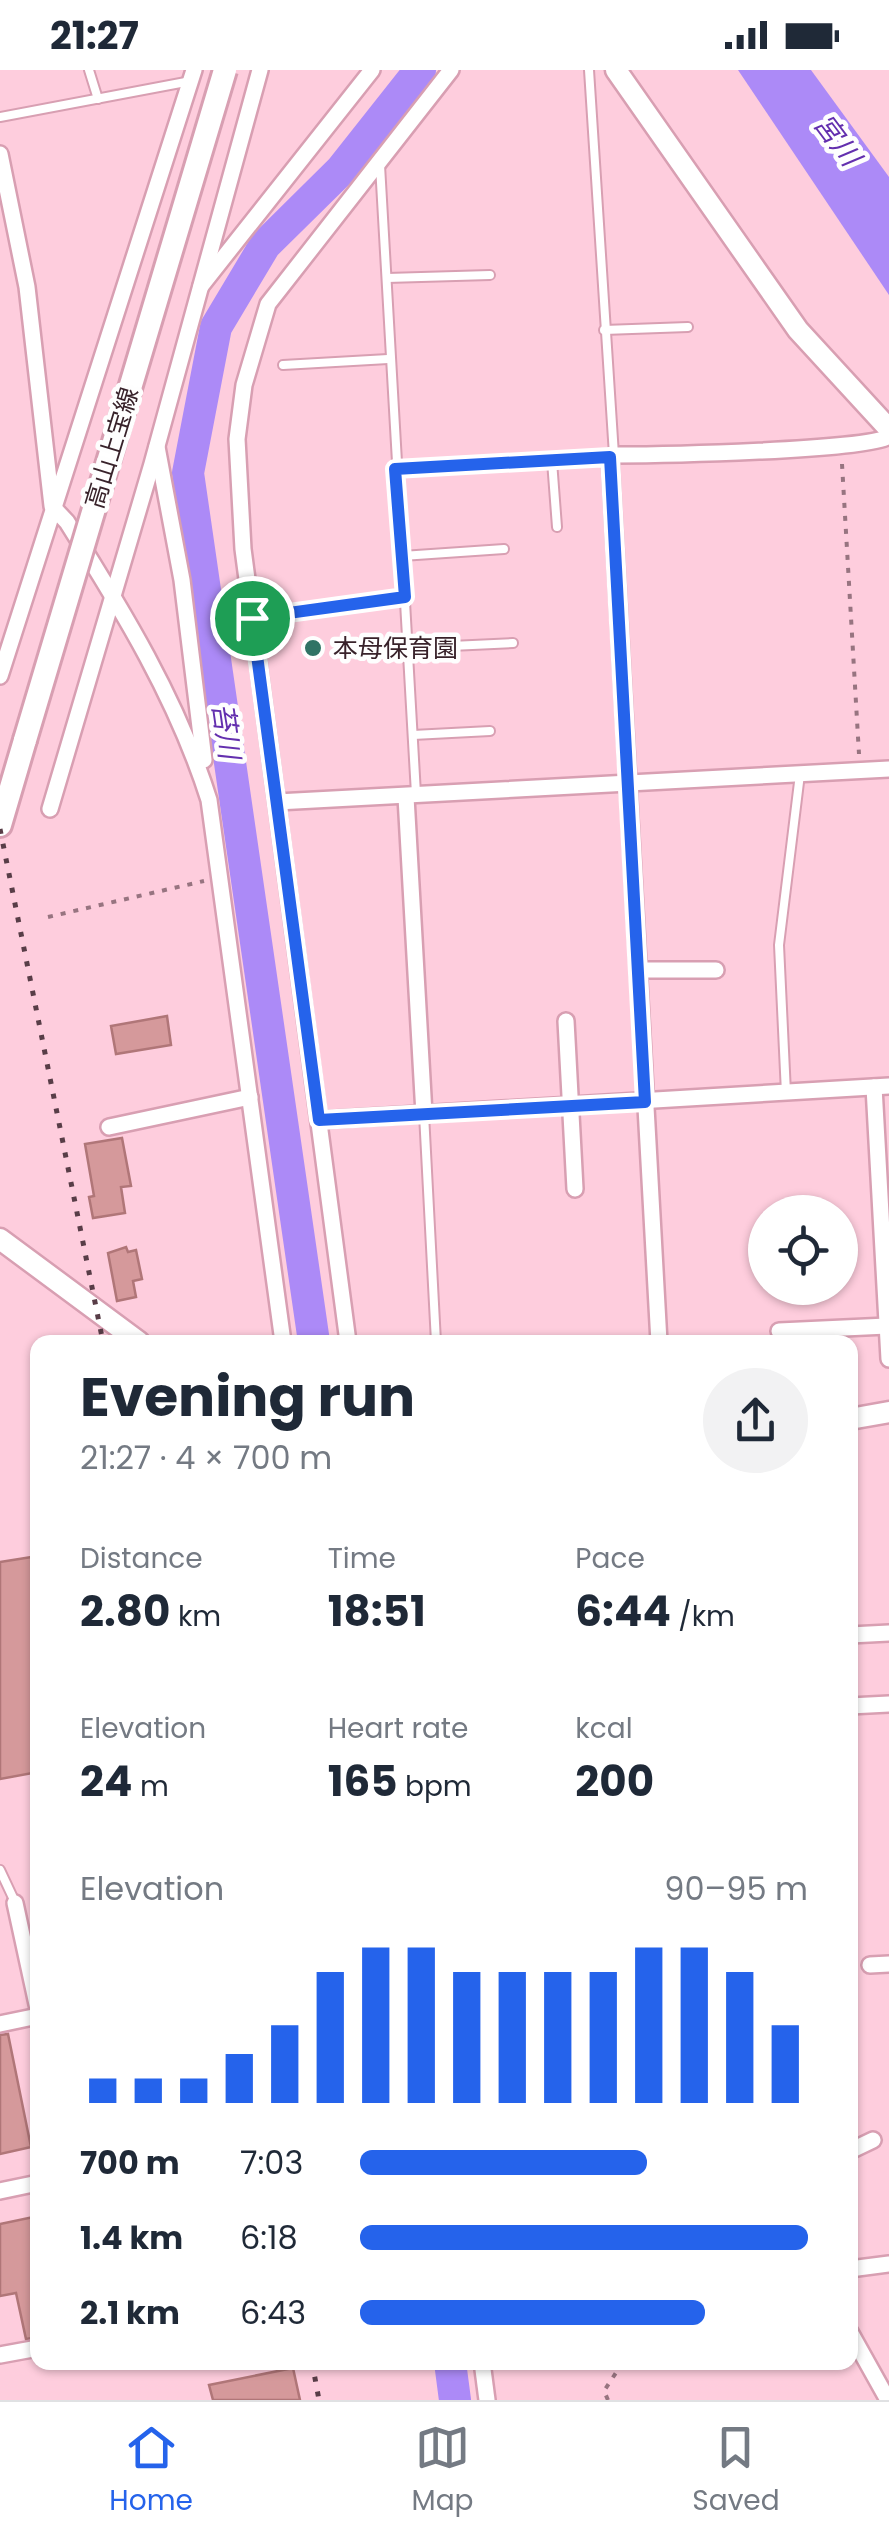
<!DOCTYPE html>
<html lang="en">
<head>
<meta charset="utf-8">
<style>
  :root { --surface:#fff; --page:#f2f2f3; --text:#1f2937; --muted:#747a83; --line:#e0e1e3; --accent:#2563eb }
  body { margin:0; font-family:Poppins,"Noto Sans JP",sans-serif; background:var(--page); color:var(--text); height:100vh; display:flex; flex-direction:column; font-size:38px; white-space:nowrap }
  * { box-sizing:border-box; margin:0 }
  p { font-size:32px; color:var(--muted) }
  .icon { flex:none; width:55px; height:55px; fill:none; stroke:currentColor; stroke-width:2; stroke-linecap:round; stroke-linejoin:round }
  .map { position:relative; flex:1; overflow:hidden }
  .details { position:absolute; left:30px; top:1265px; width:828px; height:1035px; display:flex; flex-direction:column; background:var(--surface); border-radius:20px; box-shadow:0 2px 8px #0004 }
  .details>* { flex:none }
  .buttons { position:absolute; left:748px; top:1125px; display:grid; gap:20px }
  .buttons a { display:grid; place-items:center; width:110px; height:110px; border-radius:50%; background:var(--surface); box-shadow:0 2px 8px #0004; font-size:50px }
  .pin { position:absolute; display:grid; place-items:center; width:85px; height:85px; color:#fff; margin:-42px; border:5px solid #fff; border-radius:50%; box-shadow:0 2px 10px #0007 }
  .round { display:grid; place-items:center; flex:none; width:105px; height:105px; border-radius:52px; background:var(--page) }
  .summary { display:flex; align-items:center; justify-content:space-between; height:170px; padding:0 50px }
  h1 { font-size:55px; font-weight:700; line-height:75px }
  .stats { display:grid; grid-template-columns:repeat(3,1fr); gap:15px; height:170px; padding:10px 50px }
  .stats div { display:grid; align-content:center }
  .stats b { font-size:42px; font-weight:700 }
  .stats small { font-size:28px; font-weight:400 }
  .stats p { font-size:28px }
  .chart { height:280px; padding:20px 50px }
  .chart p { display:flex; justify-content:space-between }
  .chart svg { width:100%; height:180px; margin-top:10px; stroke:var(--accent); stroke-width:6 }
  ul { padding:0 50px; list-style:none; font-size:32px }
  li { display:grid; grid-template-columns:160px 120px 1fr; align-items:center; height:75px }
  li i { height:25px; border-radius:12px; background:var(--accent) }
  .status { display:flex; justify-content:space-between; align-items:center; height:70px; padding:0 50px; background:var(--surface); direction:ltr }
  .status svg { height:28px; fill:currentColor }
  .menu { display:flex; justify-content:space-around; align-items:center; height:140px; border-top:2px solid var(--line); background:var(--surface); font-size:28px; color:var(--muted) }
  .menu a { display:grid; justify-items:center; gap:5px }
  .menu .on { color:var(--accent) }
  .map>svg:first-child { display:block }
  .water { fill:#ac8af7 }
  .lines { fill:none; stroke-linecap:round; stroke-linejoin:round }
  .river { stroke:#ac8af7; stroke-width:32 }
  .building { fill:#d5999b; stroke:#b07678; stroke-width:2.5 }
  .lane-casing { stroke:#d89fb2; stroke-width:12 }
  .street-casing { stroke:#d89fb2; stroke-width:20 }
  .secondary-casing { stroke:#d89fb2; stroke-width:25 }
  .primary-casing { stroke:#d89fb2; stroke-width:28 }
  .path { stroke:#977480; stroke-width:4; stroke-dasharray:5 8; stroke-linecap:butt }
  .lane { stroke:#fff; stroke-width:8 }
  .street { stroke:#fff; stroke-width:15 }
  .secondary { stroke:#fff; stroke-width:20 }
  .primary { stroke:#fff; stroke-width:22 }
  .rail { stroke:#583d47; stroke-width:5; stroke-dasharray:5 10; stroke-linecap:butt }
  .primary-bridge-casing { stroke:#d89fb2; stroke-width:28; stroke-linecap:butt }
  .primary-bridge { stroke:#fff; stroke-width:22 }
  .route-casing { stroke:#fff; stroke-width:20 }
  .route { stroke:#2563eb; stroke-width:12 }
  .poi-dot { fill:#307365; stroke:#fefefe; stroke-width:4 }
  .labels { text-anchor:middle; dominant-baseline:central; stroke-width:9; stroke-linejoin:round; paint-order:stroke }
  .street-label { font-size:25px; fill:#38222a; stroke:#fefefe }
  .poi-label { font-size:25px; fill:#38222a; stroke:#fefefe; text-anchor:start }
  .water-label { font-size:28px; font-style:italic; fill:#632fae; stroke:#fefefe }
</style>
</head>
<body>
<div class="status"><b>21:27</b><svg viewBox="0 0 49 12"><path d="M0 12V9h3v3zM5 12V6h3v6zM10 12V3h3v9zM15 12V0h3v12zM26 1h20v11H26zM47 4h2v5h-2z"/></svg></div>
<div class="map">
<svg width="889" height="2330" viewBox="0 0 889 2330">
  <rect width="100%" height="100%" fill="#fecddd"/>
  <polygon class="water" points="738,0 811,0 889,107 889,225"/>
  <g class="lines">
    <g class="river">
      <polyline points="314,1272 188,403 216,257 265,175 341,100 420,0"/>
      <polyline points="450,2292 455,2330"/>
    </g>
  </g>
  <g class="building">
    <polygon points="167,946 171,975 116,984 111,956"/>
    <polygon points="122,1068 131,1116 121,1117 125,1143 93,1148 89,1127 94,1126 85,1074"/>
    <polygon points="126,1177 128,1182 136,1180 142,1209 133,1211 136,1227 117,1231 108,1183"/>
    <polygon points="38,1486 38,1702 0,1709 0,1492"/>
    <polygon points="8,1964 31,2077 0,2084 0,1965"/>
    <polygon points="38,2146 38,2267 26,2269 16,2223 0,2226 0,2154"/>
    <polygon points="293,2298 300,2330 213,2330 209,2315"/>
  </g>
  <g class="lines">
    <defs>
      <g id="lane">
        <polyline points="89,0 98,29"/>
        <polyline points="0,47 191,11"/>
        <polyline points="380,95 416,724"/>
        <polyline points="387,208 490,205"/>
        <polyline points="604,260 688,257"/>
        <polyline points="283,295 388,289"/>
        <polyline points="552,391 557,457"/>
        <polyline points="395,399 614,385 589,0"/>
        <polyline points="402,486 504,479"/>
        <polyline points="252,548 405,527"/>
        <polyline points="408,578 513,573"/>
        <polyline points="413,665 490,661"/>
        <polyline points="786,1023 779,875 800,704"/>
        <polyline points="424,1044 436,1272"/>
        <polyline points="0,1800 15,1832"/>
      </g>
      <g id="street">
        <path d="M0,84L27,217L52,436L67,452C123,541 177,629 209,730L283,1272"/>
        <polyline points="201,216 372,0"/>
        <polyline points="157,377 182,510 204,690"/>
        <path d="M614,385C652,385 871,381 889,366"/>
        <polyline points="610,387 659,1272"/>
        <polyline points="0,606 194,0"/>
        <polyline points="406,727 424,1044"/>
        <polyline points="277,732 889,699"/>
        <polyline points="50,739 152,394 260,0"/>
        <polyline points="638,900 716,900"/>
        <polyline points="566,951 575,1119"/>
        <polyline points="874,1017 889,1289"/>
        <polyline points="319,1050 889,1016"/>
        <polyline points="109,1057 250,1027"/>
        <polyline points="779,1261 887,1256"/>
        <polyline points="348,1272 243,479 237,369 244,315 268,234 451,0"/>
        <polyline points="850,1565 889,1563"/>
        <polyline points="850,1636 889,1634"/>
        <polyline points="15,1833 38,1939"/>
        <polyline points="870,1895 889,1894"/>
        <polyline points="0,1954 38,1946"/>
        <polyline points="850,2081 873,2070"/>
        <polyline points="0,2121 38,2113"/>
        <polyline points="850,2199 889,2194"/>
        <polyline points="850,2262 888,2330"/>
        <polyline points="0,2285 38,2278"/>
        <polyline points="482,2292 487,2330"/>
      </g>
      <g id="secondary">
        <polyline points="616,0 798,260 889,359"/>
        <polyline points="0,1169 139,1272"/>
        <polyline points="850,1349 889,1342"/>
      </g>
      <polyline id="primary" points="0,755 25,670"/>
    </defs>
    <use href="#lane" class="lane-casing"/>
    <use href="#street" class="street-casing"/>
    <use href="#secondary" class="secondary-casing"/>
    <use href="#primary" class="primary-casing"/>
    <g class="path">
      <polyline points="842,394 859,684"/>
      <polyline points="48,847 204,811"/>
      <polyline points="608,2330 604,2321 623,2292"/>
    </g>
    <use href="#lane" class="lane"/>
    <use href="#street" class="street"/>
    <use href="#secondary" class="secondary"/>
    <use href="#primary" class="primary"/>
    <g class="rail">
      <polyline points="0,759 103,1272"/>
      <polyline points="312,2292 319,2330"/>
    </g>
    <defs>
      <polyline id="primary-bridge" points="25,670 225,0"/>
    </defs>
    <use href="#primary-bridge" class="primary-bridge-casing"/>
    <use href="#primary-bridge" class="primary-bridge"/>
  </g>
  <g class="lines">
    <defs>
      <polygon id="route" points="610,387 645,1032 319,1050 252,548 405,527 395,399"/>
    </defs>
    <use href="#route" class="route-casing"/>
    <use href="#route" class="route"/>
  </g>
  <circle class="poi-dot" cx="313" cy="578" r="10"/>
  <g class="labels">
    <g class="street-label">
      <text transform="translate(112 378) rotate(-73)">高山上宝線</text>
    </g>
    <g class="poi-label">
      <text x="333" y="578">本母保育園</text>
    </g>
    <g class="water-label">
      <text transform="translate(837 70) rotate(53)">宮川</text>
      <text transform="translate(226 661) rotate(82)">苔川</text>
    </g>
  </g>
</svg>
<div class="buttons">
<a><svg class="icon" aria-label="locate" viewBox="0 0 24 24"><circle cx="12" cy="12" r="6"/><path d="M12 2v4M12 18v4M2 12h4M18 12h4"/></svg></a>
</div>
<div class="pin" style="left:252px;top:548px;background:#1e9e55"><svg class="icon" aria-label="arrive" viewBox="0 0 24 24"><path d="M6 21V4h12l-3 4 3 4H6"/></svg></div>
<section class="details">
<div class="summary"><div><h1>Evening run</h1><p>21:27 · 4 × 700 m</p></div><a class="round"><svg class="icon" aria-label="share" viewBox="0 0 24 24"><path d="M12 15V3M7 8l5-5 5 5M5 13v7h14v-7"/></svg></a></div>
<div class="stats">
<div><p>Distance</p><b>2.80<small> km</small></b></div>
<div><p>Time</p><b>18:51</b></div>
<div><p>Pace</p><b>6:44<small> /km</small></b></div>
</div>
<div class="stats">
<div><p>Elevation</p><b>24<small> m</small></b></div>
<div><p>Heart rate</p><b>165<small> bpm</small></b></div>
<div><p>kcal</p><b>200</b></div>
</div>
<div class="chart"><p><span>Elevation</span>90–95 m</p>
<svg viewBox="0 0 160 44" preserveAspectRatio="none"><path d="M5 44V38M15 44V38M25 44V38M35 44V32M45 44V25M55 44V12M65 44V6M75 44V6M85 44V12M95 44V12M105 44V12M115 44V12M125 44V6M135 44V6M145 44V12M155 44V25"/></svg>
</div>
<ul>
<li><b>700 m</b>7:03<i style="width:64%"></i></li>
<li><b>1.4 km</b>6:18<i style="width:100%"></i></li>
<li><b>2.1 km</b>6:43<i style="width:77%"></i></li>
</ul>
</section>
</div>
<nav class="menu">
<a class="on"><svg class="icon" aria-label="home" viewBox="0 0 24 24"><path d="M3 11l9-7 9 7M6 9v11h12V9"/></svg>Home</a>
<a><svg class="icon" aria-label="map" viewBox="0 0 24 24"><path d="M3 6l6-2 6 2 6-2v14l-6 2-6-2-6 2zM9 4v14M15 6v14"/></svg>Map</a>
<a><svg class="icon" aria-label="saved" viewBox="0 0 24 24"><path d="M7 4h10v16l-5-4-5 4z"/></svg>Saved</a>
</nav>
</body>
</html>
